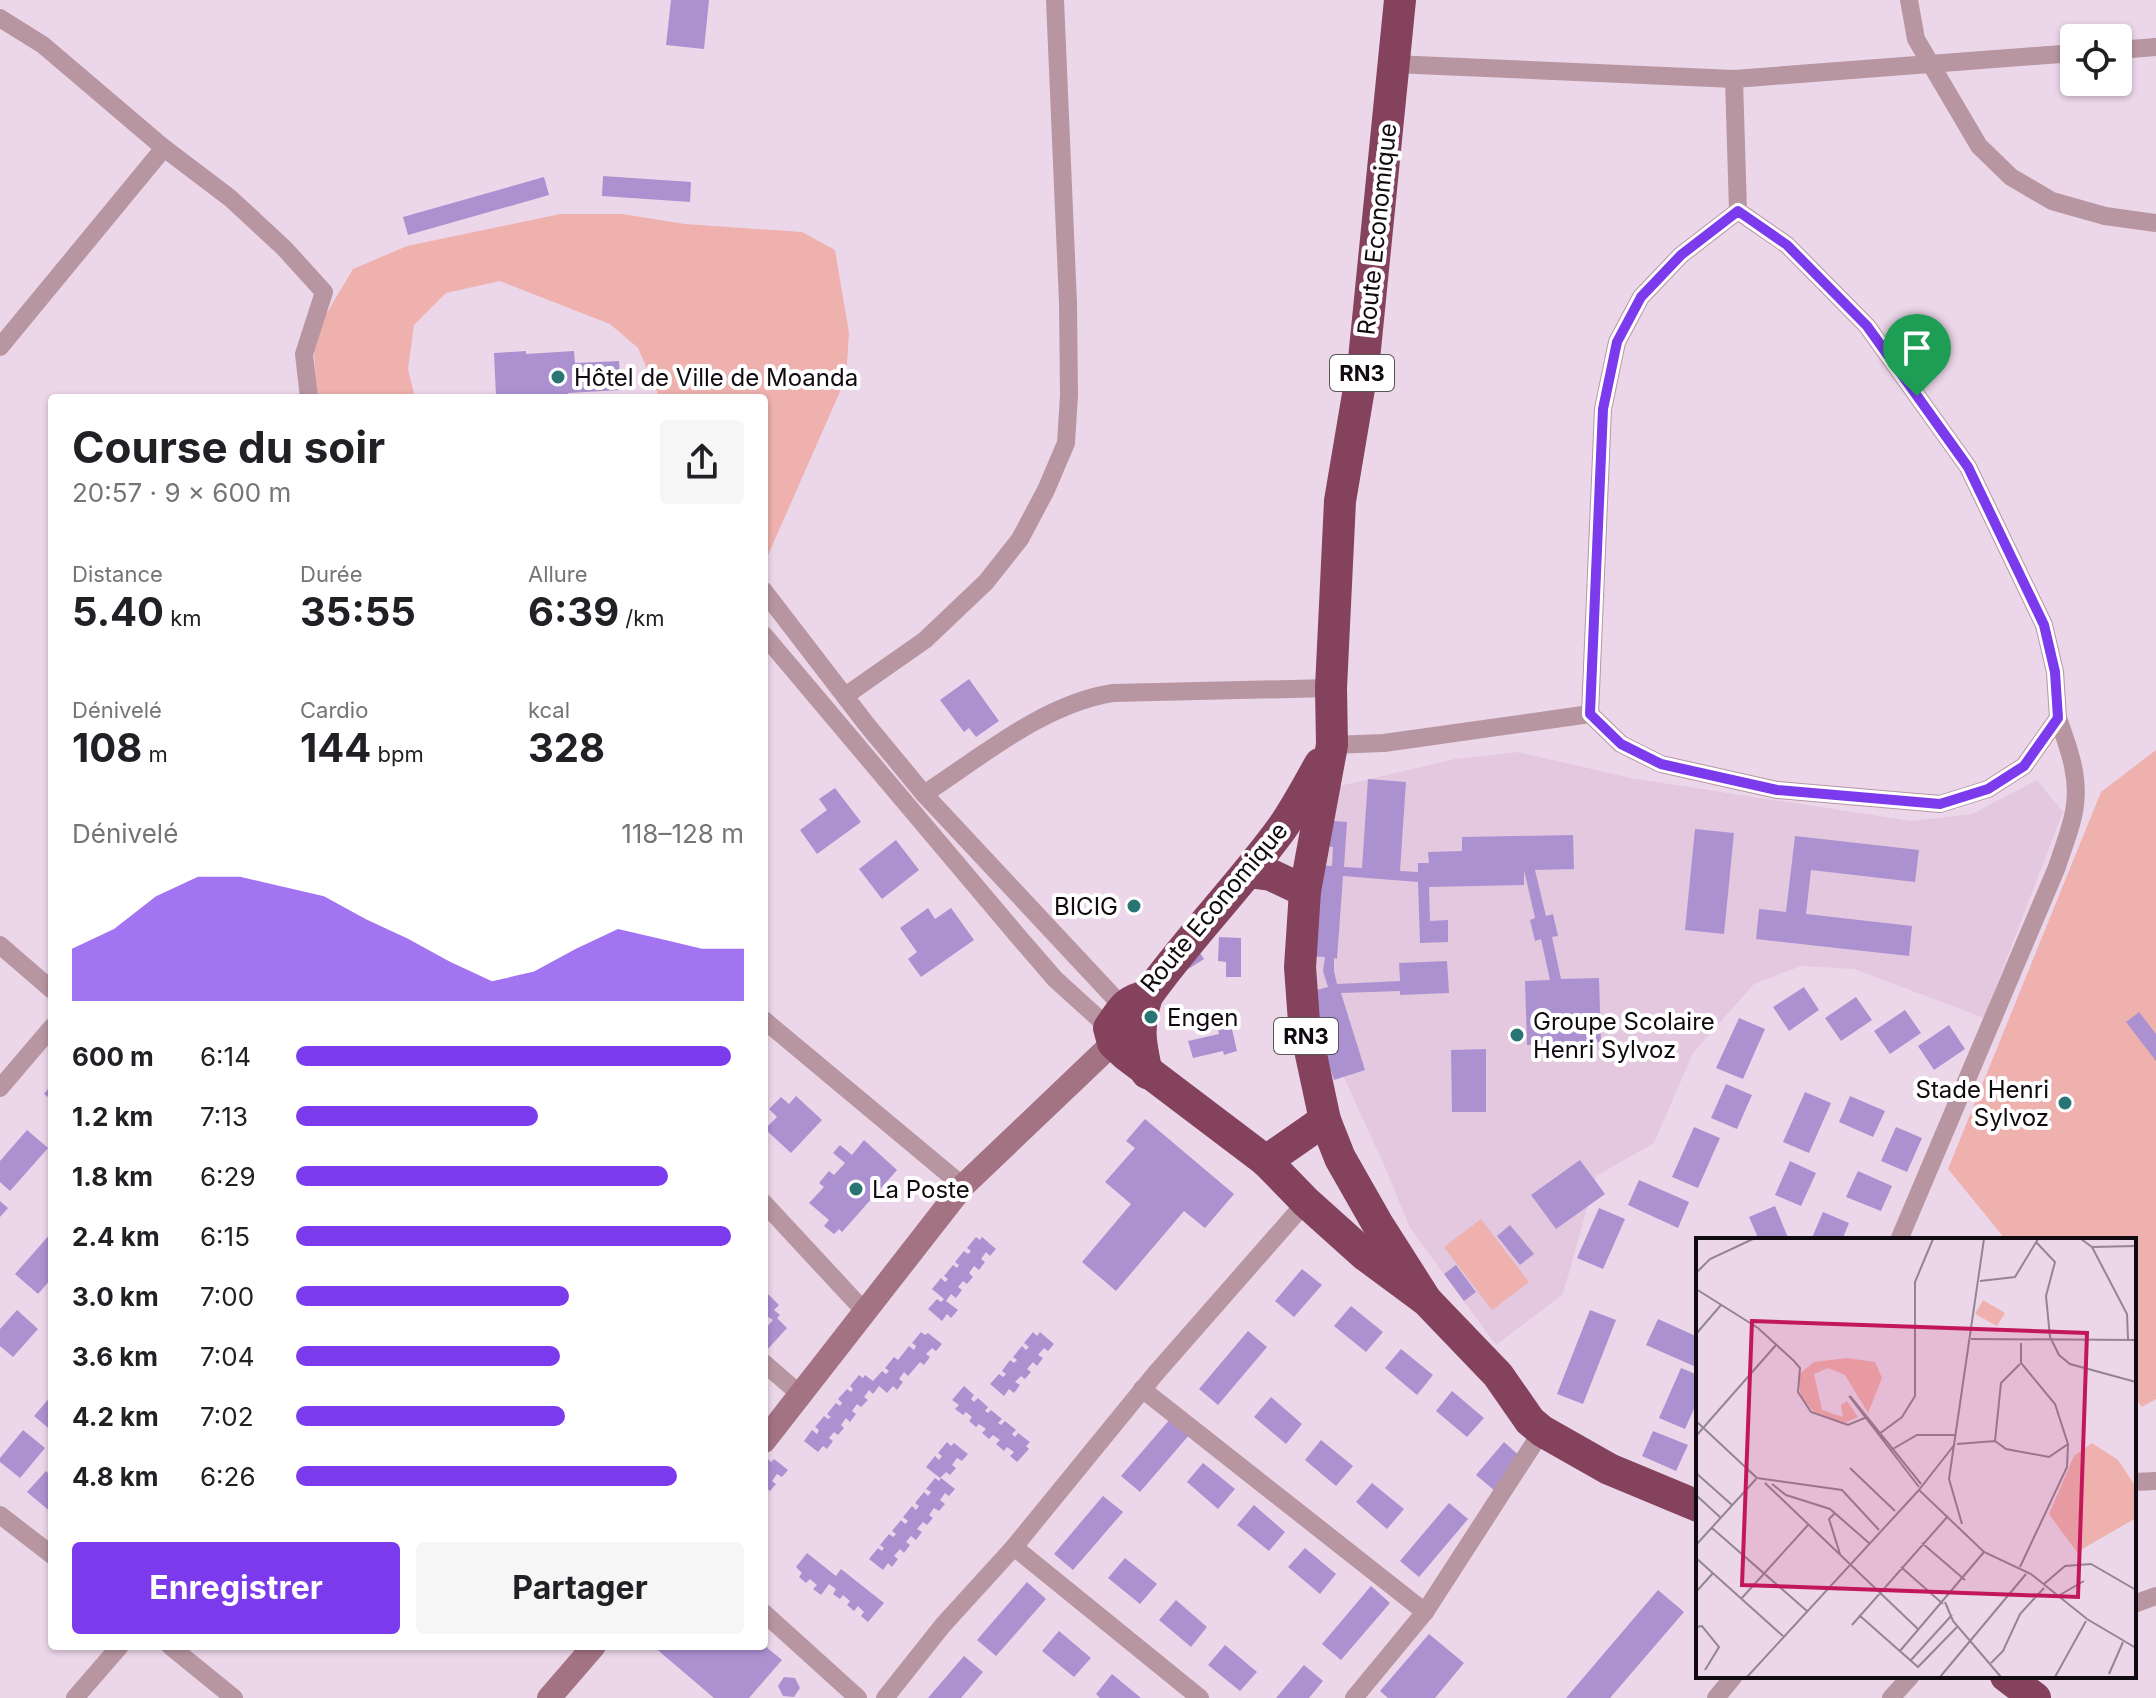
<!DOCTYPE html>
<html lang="fr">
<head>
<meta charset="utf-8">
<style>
  :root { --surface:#fff; --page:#f6f6f6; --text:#202124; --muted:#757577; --accent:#7c3aed }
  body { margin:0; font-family:Inter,sans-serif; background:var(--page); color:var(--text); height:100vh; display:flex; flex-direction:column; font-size:30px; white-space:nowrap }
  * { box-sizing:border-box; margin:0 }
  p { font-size:26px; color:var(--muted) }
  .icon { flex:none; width:44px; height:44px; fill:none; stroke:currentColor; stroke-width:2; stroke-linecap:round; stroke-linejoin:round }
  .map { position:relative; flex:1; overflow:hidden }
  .drawer { position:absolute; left:48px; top:394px; width:720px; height:1256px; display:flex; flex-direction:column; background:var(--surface); border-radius:8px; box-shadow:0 2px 6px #0004 }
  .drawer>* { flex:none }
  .controls { position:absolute; left:2060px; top:24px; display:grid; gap:16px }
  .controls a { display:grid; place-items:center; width:72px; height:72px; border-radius:8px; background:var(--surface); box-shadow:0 2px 6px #0004; font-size:40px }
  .pin { position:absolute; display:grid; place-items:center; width:68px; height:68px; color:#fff; margin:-82px -34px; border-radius:50% 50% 50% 0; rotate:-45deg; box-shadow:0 0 8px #0007 }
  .pin .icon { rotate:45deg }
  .round { display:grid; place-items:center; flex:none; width:84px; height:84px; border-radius:8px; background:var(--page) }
  .headline { display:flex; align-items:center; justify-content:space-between; height:136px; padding:0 24px }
  h1 { font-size:44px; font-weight:700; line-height:60px }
  .metrics { display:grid; grid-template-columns:repeat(3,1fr); gap:12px; height:136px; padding:8px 24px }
  .metrics div { display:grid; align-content:center }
  .metrics b { font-size:40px; font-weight:700 }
  .metrics small { font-size:22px; font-weight:400 }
  .metrics p { font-size:22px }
  .chart { height:224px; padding:16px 24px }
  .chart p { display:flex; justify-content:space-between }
  .chart svg { width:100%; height:144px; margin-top:8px; fill:var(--accent); opacity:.7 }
  .primary-button { display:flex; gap:16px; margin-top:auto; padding:16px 24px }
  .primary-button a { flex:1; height:92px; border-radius:8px; background:var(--accent); color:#fff; font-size:32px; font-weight:700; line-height:92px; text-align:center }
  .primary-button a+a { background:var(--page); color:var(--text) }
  ul { padding:0 24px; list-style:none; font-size:26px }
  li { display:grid; grid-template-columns:128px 96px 1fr; align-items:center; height:60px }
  li i { height:20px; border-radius:10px; background:var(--accent) }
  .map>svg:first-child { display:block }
  .built { fill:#e4c8e0 }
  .green { fill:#eeb1ad }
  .building { fill:#ac91d1 }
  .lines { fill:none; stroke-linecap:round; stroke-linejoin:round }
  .street { stroke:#b896a1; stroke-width:18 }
  .secondary { stroke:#a37384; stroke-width:24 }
  .highway { stroke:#84425d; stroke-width:32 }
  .route-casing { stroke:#fff; stroke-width:16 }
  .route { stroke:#7c3aed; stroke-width:10 }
  .poi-dot { fill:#297475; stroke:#fff; stroke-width:3 }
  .labels { text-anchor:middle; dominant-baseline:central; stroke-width:8; stroke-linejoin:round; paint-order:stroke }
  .shield { fill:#fff; stroke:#585458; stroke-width:2 }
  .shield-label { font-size:22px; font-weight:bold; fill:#110a10 }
  .street-label { font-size:24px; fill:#110a10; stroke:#fff }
  .poi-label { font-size:24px; fill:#110a10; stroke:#fff; text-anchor:start }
  .inset-road { fill:none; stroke:#948593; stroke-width:2 }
  .view { fill:#c2185b; fill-opacity:0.15; stroke:#c2185b; stroke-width:4 }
  .inset-edge { fill:none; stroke:#110a10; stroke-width:4 }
</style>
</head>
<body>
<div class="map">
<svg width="2156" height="1698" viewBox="0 0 2156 1698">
  <rect width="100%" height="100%" fill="#ecd7ea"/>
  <polygon class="built" points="1518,752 1631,778 1911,821 1972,814 2037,780 2063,812 1984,1018 1854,969 1801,966 1754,984 1693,1053 1654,1143 1596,1176 1563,1294 1496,1345 1410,1228 1384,1165 1295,971 1310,793 1455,759"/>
  <g class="green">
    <polygon points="560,214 622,214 685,224 802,232 835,250 849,333 846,378 765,562 764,398 660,398 638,348 610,324 500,281 446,293 414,325 408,369 415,398 317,398 313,336 353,269 407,246"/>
    <polygon points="2156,750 2156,1399 2142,1407 2134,1397 2134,1240 2006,1240 1948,1169 2101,792"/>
    <polygon points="1481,1219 1529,1282 1492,1310 1444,1247"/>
  </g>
  <g class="building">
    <polygon points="671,0 709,0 704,49 666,45"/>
    <polygon points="603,176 691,182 690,202 602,196"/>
    <polygon points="544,177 549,195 408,235 403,217"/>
    <polygon points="526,351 526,354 574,351 575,363 619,361 621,390 568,393 569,398 540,398 540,394 496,396 494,353"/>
    <polygon points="969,679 999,721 976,737 969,728 964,732 940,700"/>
    <polygon points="1368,779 1406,782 1400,871 1418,872 1418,863 1429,863 1428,852 1462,851 1462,837 1573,835 1574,869 1535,870 1546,916 1553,914 1558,936 1552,937 1561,979 1599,978 1601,1042 1527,1045 1525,981 1550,980 1541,939 1535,941 1530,920 1535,918 1524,870 1524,885 1429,887 1430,921 1448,920 1448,942 1420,943 1418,882 1343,876 1337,959 1334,958 1334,971 1337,984 1400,981 1399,963 1447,961 1449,993 1400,995 1400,991 1341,993 1365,1070 1334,1080 1306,993 1328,987 1323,971 1325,957 1304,956 1311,865 1332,866 1333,847 1319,846 1321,820 1347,822 1344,867 1362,868"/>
    <polygon points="835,788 861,822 817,854 800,830 827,810 819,799"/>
    <polygon points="1695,829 1734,833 1724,934 1685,930"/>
    <polygon points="1795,836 1919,850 1915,882 1811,870 1806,914 1912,926 1909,956 1756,939 1759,909 1786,912"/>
    <polygon points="896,840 919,870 882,899 859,869"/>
    <polygon points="928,908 935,919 951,908 974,940 921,977 908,959 917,952 900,928"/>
    <polygon points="1219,937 1241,938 1241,977 1226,977 1226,962 1218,961"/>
    <polygon points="1196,947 1204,959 1182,973"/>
    <polygon points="1804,987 1819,1010 1789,1031 1773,1007"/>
    <polygon points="1856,997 1872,1020 1841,1041 1825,1018"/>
    <polygon points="1905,1010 1921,1033 1890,1054 1874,1031"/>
    <polygon points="2139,1012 2156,1034 2156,1061 2126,1022"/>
    <polygon points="1739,1018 1765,1029 1743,1079 1716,1068"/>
    <polygon points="1231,1025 1237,1051 1224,1055 1223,1051 1193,1058 1188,1041 1219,1034 1218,1028"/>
    <polygon points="1949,1025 1965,1049 1934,1070 1918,1046"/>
    <polygon points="1486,1049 1486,1112 1452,1112 1451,1050"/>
    <polygon points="52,1084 52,1100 44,1094"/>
    <polygon points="1726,1084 1752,1095 1737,1129 1711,1118"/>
    <polygon points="1805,1092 1831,1103 1809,1153 1783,1142"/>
    <polygon points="796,1096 822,1120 791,1153 765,1129 777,1117 769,1109 781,1097 789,1104"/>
    <polygon points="1850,1096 1885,1111 1873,1137 1839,1122"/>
    <polygon points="1145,1119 1234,1194 1205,1228 1184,1211 1116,1291 1082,1262 1131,1204 1105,1182 1135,1148 1126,1141"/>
    <polygon points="1694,1127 1720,1138 1698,1188 1672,1177"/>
    <polygon points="1896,1127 1922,1138 1907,1172 1881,1161"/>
    <polygon points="27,1130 48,1148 10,1191 0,1182 0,1161"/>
    <polygon points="864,1140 897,1170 842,1232 839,1229 834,1234 824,1226 829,1220 809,1203 824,1187 819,1183 829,1171 834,1175 845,1163 833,1153 840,1145 852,1155"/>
    <polygon points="1580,1160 1605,1194 1556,1229 1531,1195"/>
    <polygon points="1790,1161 1816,1173 1801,1206 1775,1195"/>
    <polygon points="1858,1171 1892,1186 1881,1211 1846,1197"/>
    <polygon points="1639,1180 1689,1202 1678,1228 1628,1205"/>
    <polygon points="0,1201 8,1208 0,1217"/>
    <polygon points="1775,1206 1789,1240 1759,1240 1749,1217"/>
    <polygon points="1599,1208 1625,1219 1603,1269 1577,1258"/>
    <polygon points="1823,1212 1849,1223 1842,1240 1811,1240"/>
    <polygon points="1510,1225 1534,1254 1520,1265 1497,1236"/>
    <polygon points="52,1232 52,1278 38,1294 15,1274"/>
    <polygon points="976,1237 980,1240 982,1237 996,1249 990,1256 986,1252 981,1259 985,1262 979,1270 974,1266 969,1273 973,1277 967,1284 963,1281 958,1287 962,1290 956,1298 951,1294 946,1301 958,1310 951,1318 947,1314 942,1321 928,1309 937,1299 941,1302 944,1299 932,1289 941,1278 945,1282 948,1279 944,1276 953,1265 957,1268 959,1265 955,1262 964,1251 968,1254 971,1251 967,1248"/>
    <polygon points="1456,1265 1476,1292 1464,1301 1444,1274"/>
    <polygon points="1302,1269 1322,1285 1294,1317 1275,1301"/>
    <polygon points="764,1290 779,1305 774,1310 780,1315 777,1318 787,1328 766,1351 764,1330 773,1320 764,1314"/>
    <polygon points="1351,1306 1383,1332 1366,1352 1334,1326"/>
    <polygon points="17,1310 38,1329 13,1357 0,1346 0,1329"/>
    <polygon points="1590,1310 1616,1320 1583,1404 1557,1394"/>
    <polygon points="1658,1319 1698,1337 1696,1367 1646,1345"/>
    <polygon points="1248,1331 1267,1347 1218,1405 1199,1389"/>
    <polygon points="921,1332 925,1335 928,1333 942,1344 936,1351 932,1348 926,1354 930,1357 924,1365 920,1362 908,1376 904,1372 899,1379 903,1382 897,1390 893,1386 887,1393 879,1386 873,1394 869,1390 864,1397 868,1400 861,1407 857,1404 852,1411 856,1414 850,1422 846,1418 841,1425 844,1428 838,1435 834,1432 829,1438 833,1441 827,1449 823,1446 818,1452 804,1441 812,1430 817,1434 819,1430 815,1427 824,1416 828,1419 831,1417 827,1414 836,1403 840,1406 842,1403 838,1399 847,1389 851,1392 853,1389 850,1386 859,1375 863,1378 865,1375 873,1381 882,1371 886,1374 889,1371 885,1368 894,1357 898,1360 909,1346 914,1350 916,1346 912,1343"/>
    <polygon points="1033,1332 1037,1336 1040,1332 1054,1344 1048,1351 1044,1348 1038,1355 1043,1358 1037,1366 1033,1362 1027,1369 1031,1372 1025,1379 1021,1376 1015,1382 1020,1385 1014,1393 1009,1389 1004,1396 990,1384 999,1374 1003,1377 1006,1374 1002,1371 1010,1360 1014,1363 1017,1360 1013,1357 1022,1346 1026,1350 1029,1347 1024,1343"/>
    <polygon points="1401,1349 1433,1375 1417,1395 1385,1368"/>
    <polygon points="1681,1368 1698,1375 1698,1400 1685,1429 1659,1418"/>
    <polygon points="964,1386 974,1395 971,1399 974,1402 978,1398 988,1407 985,1411 988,1413 991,1410 1002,1419 998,1423 1001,1425 1005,1421 1016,1430 1012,1434 1015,1437 1018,1433 1030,1442 1026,1446 1029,1449 1017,1462 1010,1456 1014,1452 1007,1447 1004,1451 996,1444 1000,1440 993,1435 989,1439 982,1433 986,1429 979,1424 976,1427 969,1421 972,1417 966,1412 963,1415 955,1409 959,1405 952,1400"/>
    <polygon points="1452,1391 1484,1418 1467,1437 1436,1411"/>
    <polygon points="52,1395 52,1431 34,1416"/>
    <polygon points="1271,1397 1302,1424 1286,1444 1254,1417"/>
    <polygon points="1171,1418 1190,1434 1140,1492 1121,1476"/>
    <polygon points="23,1430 45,1448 20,1478 0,1462 0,1458"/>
    <polygon points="1653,1431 1688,1445 1676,1471 1642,1456"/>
    <polygon points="1321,1440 1353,1466 1336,1486 1305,1460"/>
    <polygon points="947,1442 951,1446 954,1443 968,1454 962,1461 957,1458 952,1465 956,1468 950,1475 946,1472 940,1478 926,1467 935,1456 939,1460 942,1456 938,1453"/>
    <polygon points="1504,1442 1523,1459 1495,1491 1476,1475"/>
    <polygon points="767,1458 771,1462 774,1459 788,1470 782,1477 777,1474 772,1481 776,1484 770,1491 766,1488 764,1490 764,1462"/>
    <polygon points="1203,1463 1235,1489 1218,1509 1187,1482"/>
    <polygon points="46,1471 52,1477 52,1513 27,1492"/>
    <polygon points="935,1478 939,1481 941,1478 955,1489 949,1496 945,1493 940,1500 945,1504 939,1511 934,1508 929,1515 933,1518 927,1525 923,1522 917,1529 922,1532 916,1540 911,1536 906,1542 910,1545 904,1553 900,1549 894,1556 898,1559 892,1567 888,1563 883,1570 869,1559 878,1548 882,1551 884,1548 880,1545 889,1534 893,1537 896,1534 892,1531 901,1520 905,1524 908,1521 903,1517 912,1506 916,1510 919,1506 915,1503 924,1492 928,1496 931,1492 926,1489"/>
    <polygon points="1372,1483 1404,1509 1387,1529 1356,1502"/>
    <polygon points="1103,1496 1123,1512 1073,1570 1054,1554"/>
    <polygon points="1449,1503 1468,1519 1419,1577 1400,1561"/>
    <polygon points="1254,1505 1285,1532 1269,1551 1237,1525"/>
    <polygon points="1305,1548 1336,1574 1320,1594 1288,1567"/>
    <polygon points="807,1553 836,1576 841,1569 884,1603 868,1622 861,1616 864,1612 858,1606 854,1611 847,1605 850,1601 843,1595 840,1599 833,1594 836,1589 829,1584 821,1595 813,1589 817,1585 810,1579 806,1583 799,1577 802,1573 796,1567"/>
    <polygon points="1125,1558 1157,1584 1140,1604 1108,1578"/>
    <polygon points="1027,1582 1046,1599 996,1656 977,1640"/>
    <polygon points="1371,1586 1390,1603 1341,1660 1322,1644"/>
    <polygon points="1658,1590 1684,1612 1610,1698 1566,1698"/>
    <polygon points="1176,1600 1207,1627 1191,1647 1159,1620"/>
    <polygon points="1059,1631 1091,1658 1074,1677 1042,1651"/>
    <polygon points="1429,1634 1464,1663 1435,1698 1388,1698 1380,1691"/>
    <polygon points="1225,1645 1257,1672 1240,1691 1208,1665"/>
    <polygon points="653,1646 765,1646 782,1660 749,1698 714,1698"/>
    <polygon points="964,1656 983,1672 961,1698 928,1698"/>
    <polygon points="1304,1665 1323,1681 1309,1698 1276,1698"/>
    <polygon points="1112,1674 1141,1698 1100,1698 1096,1694"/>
    <polygon points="784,1677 795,1678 800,1688 794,1697 783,1696 778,1686"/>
  </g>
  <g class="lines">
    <g class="street">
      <polyline points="1909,0 1916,39 1979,146 2011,177 2052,201 2105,216 2156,223"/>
      <polyline points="0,18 43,45 164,148 230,198 284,248 324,292 304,354 309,398"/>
      <polyline points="2118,50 2156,47"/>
      <polyline points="1393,64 1734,79 2074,53"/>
      <polyline points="0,347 164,148"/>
      <polyline points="764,591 867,725 924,794 1123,1007"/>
      <polyline points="764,635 1017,935 1055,979 1109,1028"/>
      <polyline points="845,696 925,640 986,582 1020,539 1046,490 1066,443 1069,395 1068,303 1055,0"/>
      <polyline points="1590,714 1603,409 1617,342 1641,297 1681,255 1738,211"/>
      <polyline points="1332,745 1384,743 1590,714 1621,744 1661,764 1777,790 1940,804 1988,789 2024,766 2058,718 2055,672 2044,625 1968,467 1867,326 1787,245 1738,211 1734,79"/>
      <path d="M924,794C981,757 1045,703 1113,693L1331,688"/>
      <polyline points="0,945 52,990"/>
      <polyline points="764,1020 963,1186"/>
      <polyline points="0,1088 52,1027"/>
      <polyline points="764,1203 866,1313"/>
      <path d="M1899,1240L2057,867C2063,847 2073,825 2075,805C2079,774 2068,747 2058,718"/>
      <polyline points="764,1363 801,1395"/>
      <polyline points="1142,1389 1425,1612"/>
      <polyline points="2134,1482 2156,1481"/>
      <polyline points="0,1515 52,1555"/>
      <polyline points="1014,1547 1200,1698"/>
      <polyline points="2134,1604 2156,1596"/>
      <polyline points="764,1613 858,1698"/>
      <polyline points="170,1646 234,1698"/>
      <polyline points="75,1698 120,1646"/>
      <polyline points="885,1698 943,1625 1014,1547 1156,1373 1306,1202"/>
      <polyline points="1354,1698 1425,1612 1542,1431"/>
      <polyline points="1716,1698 1734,1676"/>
      <polyline points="1891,1698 1911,1676"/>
    </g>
    <g class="secondary">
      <polyline points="764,1441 963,1186 1113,1043"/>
      <polyline points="549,1698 594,1646"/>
    </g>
    <g class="highway">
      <polyline points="1400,0 1364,359 1340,501 1331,688 1332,745 1305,891 1300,967 1304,1022 1325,1120 1340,1158 1377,1223 1426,1300"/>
      <path d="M1320,764C1308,785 1296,808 1282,828C1240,886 1189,937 1147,996C1124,1001 1122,1010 1109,1028L1113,1043L1126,1055L1266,1161L1306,1202L1365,1255L1426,1300L1498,1375L1530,1421L1542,1431L1609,1469L1698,1506"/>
      <polyline points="1248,872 1271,875 1305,891"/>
      <path d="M1147,1073C1140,1042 1137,1027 1147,996"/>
      <polyline points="1266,1161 1325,1120"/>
      <polyline points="2006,1676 2035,1698"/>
    </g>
  </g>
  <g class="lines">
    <defs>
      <polygon id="route" points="1738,211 1787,245 1867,326 1968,467 2044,625 2055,672 2058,718 2024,766 1988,789 1940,804 1777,790 1661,764 1621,744 1590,714 1603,409 1617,342 1641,297 1681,255"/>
    </defs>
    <use href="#route" class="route-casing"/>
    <use href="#route" class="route"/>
  </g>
  <g class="poi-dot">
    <circle cx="558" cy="377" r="8"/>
    <circle cx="1134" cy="906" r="8"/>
    <circle cx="1151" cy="1017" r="8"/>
    <circle cx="1517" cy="1035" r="8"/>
    <circle cx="2065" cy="1103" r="8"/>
    <circle cx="856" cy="1189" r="8"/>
  </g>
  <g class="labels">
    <g class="shield">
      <rect x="1330" y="355" width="64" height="36" rx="6"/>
      <rect x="1274" y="1018" width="64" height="36" rx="6"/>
    </g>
    <g class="shield-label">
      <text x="1362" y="373">RN3</text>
      <text x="1306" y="1036">RN3</text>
    </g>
    <g class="street-label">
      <text transform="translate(1377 229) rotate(-84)">Route Economique</text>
      <text transform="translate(1214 907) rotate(-50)">Route Economique</text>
    </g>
    <g class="poi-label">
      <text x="574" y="377">Hôtel de Ville de Moanda</text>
      <text x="1118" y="906" text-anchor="end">BICIG</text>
      <text x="1167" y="1017">Engen</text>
      <text x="1533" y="1021">Groupe Scolaire<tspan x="1533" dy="28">Henri Sylvoz</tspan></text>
      <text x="2049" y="1089" text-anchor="end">Stade Henri<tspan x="2049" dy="28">Sylvoz</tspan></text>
      <text x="872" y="1189">La Poste</text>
    </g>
  </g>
  <g transform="translate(1696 1238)">
    <rect width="440" height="440" fill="#ecd7ea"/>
    <path d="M287,62L309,75L301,88L279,76ZM151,120L179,124L186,140L172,175L149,137L132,130L118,136L126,172L147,179L145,167L151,163L162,179L146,186L117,173L105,158L102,137L118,124ZM396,205L422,222L440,249V280L381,314L353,276L378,218Z" fill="#eeb1ad"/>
    <path class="inset-road" d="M385,1L396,9L440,8M340,4L359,24L350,58L354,99L363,117L374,126L440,144M396,9L431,76L432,101M0,35L14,21L57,1M284,43L319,39L342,1M0,51L62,90L98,123L104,130L102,154L115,174L152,187L171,179M0,96L25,67M275,101L440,102M153,158L223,249M154,158L225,246M0,183L61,240L146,252L183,292M183,196L206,179L219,158V44L237,1M0,198L80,107M299,203L305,145L324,126M259,206L223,252L288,314L335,336L391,381L440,410M261,206L299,203L310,211L353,219L372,206L359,166L325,125V105M195,212L221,197H259M154,230L199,273M0,235L36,267M69,245L223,392M76,246L90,257L134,271L173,305M0,257L25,280M139,275L133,281L144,316M266,286L253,241L288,1M16,290L111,373M226,305L269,342M0,307L60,241M0,320L87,398M205,329L247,366M324,329L371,229L372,206M348,346L369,328L395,326L440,352M0,354L17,335M362,358L388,343M45,361L112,287M249,364L257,383L305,439M163,377L222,429L262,388M156,387L252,278M0,389L6,388L23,409L9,432M204,413L288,314M215,422L256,377M295,425L307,413L324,376L348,350M413,436L427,404M51,439L223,252M244,439L330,336M359,439L390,383"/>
    <path class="view" d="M56,83L391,95L382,359L46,347Z"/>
    <rect width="440" height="440" class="inset-edge"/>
  </g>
</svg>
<div class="controls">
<a><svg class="icon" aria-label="locate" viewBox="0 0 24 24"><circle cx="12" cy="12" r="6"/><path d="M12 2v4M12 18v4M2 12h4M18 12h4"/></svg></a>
</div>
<div class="pin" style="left:1917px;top:396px;background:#1e9e55"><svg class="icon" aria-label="arrive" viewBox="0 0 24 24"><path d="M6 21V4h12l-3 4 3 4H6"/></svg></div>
<section class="drawer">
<div class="headline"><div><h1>Course du soir</h1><p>20:57 · 9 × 600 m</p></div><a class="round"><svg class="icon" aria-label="share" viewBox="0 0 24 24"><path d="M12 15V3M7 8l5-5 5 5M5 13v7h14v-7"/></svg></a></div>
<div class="metrics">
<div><p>Distance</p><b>5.40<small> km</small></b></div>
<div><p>Durée</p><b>35:55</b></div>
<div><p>Allure</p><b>6:39<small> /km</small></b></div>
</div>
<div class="metrics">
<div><p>Dénivelé</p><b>108<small> m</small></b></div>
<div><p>Cardio</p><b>144<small> bpm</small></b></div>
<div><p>kcal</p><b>328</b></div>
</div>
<div class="chart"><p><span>Dénivelé</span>118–128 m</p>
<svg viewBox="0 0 160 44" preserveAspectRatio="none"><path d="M0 44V28L10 22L20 12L30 6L40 6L50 9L60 12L70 19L80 25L90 32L100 38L110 35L120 28L130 22L140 25L150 28L160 28V44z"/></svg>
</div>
<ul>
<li><b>600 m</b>6:14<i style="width:97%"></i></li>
<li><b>1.2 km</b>7:13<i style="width:54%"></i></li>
<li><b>1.8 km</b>6:29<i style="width:83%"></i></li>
<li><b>2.4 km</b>6:15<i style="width:97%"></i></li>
<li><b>3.0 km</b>7:00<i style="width:61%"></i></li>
<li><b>3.6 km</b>7:04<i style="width:59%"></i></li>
<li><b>4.2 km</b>7:02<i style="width:60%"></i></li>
<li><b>4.8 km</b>6:26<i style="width:85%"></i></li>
</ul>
<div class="primary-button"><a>Enregistrer</a><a>Partager</a></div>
</section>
</div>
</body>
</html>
